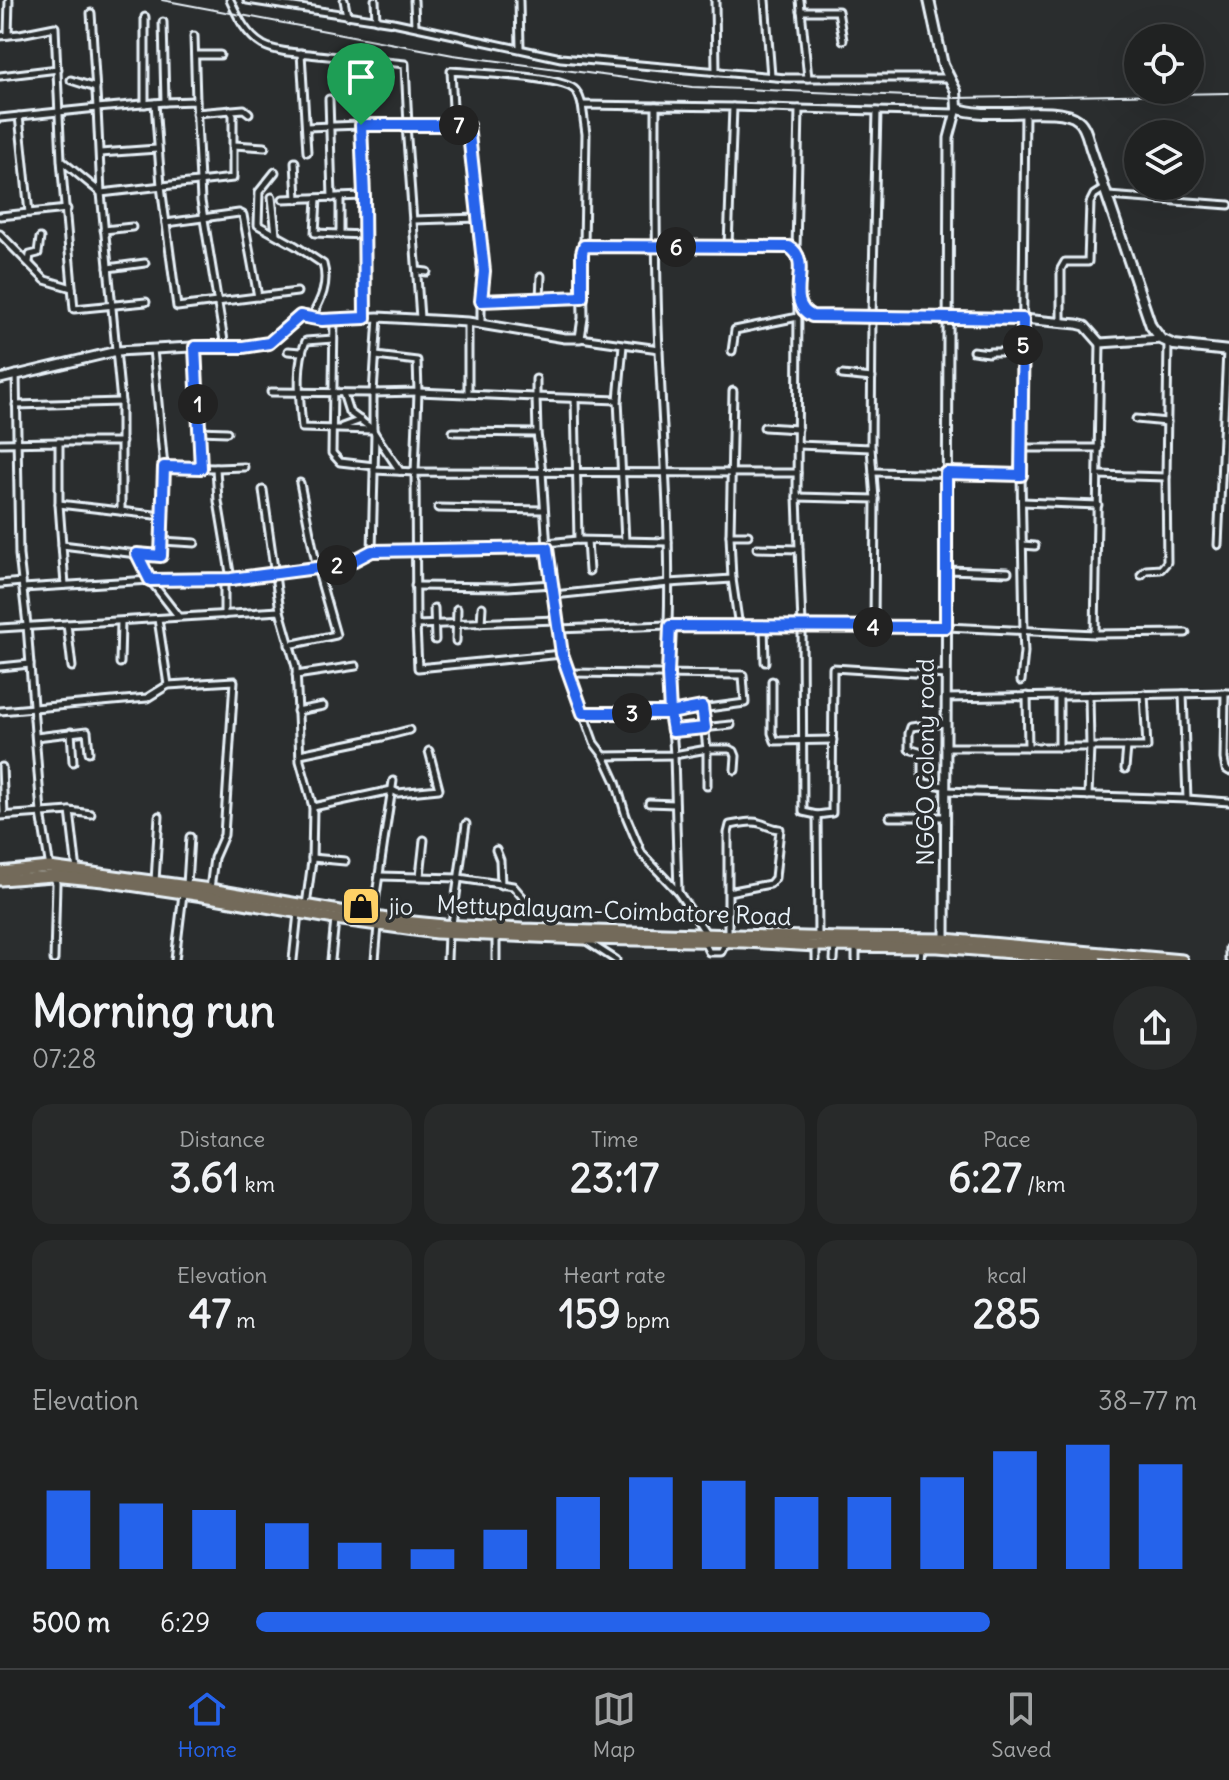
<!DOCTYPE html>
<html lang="en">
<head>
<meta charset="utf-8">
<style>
  :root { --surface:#202222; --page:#282a2a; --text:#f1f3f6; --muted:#a2a4a5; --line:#3d3f40; --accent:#2563eb }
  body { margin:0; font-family:Delius,sans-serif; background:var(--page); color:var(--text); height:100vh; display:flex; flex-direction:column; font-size:30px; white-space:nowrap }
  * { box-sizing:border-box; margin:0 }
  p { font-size:26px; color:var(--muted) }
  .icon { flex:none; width:44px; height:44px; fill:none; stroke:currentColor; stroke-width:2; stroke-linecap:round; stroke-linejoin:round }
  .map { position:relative; height:960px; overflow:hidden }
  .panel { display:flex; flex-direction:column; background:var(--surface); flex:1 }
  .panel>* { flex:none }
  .fabs { position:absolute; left:1124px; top:24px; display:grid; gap:16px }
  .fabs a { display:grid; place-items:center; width:80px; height:80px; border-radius:50%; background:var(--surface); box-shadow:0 8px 32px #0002,0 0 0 2px var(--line); font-size:40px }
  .pin { position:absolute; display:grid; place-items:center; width:68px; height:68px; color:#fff; margin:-82px -34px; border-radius:50% 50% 50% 0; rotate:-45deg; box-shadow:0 0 8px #0007 }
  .pin .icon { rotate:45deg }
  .km { position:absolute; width:40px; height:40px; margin:-20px; border-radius:50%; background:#222; color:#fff; font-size:22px; line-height:40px; text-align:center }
  .round { display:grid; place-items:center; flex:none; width:84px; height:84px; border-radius:42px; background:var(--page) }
  .headline { display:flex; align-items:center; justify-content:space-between; height:136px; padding:0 32px }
  h1 { font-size:44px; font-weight:700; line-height:60px }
  .metrics { display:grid; grid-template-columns:repeat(3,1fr); gap:12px; height:136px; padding:8px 32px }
  .metrics div { display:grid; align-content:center; border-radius:20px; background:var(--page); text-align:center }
  .metrics b { font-size:40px; font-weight:700 }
  .metrics small { font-size:22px; font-weight:400 }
  .metrics p { font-size:22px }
  .chart { height:224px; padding:16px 32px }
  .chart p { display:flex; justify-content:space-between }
  .chart svg { width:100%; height:144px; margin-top:8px; stroke:var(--accent); stroke-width:6 }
  ul { padding:0 32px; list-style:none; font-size:26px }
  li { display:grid; grid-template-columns:128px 96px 1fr; align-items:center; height:60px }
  li i { height:20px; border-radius:10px; background:var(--accent) }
  .tabs { display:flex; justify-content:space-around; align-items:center; height:112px; border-top:2px solid var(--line); background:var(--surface); font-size:22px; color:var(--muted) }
  .tabs a { display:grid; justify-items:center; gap:4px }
  .tabs .current { color:var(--accent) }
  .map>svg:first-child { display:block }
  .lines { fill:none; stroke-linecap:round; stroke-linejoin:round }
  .minor-casing { stroke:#e8f1f8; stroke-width:11 }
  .tertiary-casing { stroke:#e8f1f8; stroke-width:13 }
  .secondary-casing { stroke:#e8f1f8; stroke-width:14 }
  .trunk-casing { stroke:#e8f1f8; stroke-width:15 }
  .minor { stroke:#2a2d2e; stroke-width:5 }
  .tertiary { stroke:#2a2d2e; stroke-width:7 }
  .secondary { stroke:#2a2d2e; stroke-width:8 }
  .trunk { stroke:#736b5a; stroke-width:9 }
  .rail { stroke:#e8f1f8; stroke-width:2 }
  .route-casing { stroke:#fff; stroke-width:16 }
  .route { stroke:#2563eb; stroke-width:10 }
  .labels { text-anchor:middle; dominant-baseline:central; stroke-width:7; stroke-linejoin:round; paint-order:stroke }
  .street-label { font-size:24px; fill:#e8f1f8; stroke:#2a2d2e }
  .poi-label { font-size:24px; fill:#e8f1f8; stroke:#2a2d2e; text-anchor:start }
</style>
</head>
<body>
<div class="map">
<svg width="1229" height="960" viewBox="0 0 1229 960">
  <rect width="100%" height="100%" fill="#2a2d2e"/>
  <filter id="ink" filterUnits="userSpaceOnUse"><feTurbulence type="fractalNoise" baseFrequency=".0125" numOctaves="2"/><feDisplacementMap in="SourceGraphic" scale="16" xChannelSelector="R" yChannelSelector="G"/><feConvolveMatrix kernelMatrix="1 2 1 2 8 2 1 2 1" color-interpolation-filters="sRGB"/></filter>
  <g filter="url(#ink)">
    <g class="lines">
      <defs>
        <g id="minor">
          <path d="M230,0C238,17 246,35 263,45C278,53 301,53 318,55C347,58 376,61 405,64L408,125"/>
          <polyline points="247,0 393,22 561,58 786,78 948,78"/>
          <polyline points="344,0 347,16"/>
          <polyline points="375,0 376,20"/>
          <polyline points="414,0 415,26"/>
          <polyline points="519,0 520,48"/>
          <polyline points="715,0 716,72"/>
          <polyline points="765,0 771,76"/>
          <polyline points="800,0 808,78"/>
          <polyline points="801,11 838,11 843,40"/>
          <polyline points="163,22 165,102"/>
          <polyline points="8,35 9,0"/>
          <polyline points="0,36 20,34 55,27 61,160 74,309 146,302"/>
          <polyline points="194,36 196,101"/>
          <polyline points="301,53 307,152"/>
          <polyline points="195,55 220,55"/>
          <polyline points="352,58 353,80"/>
          <polyline points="0,76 58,69"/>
          <polyline points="71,80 96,88"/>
          <polyline points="329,99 332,198"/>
          <polyline points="155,103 161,186 177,307 297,292"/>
          <polyline points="145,104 145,17"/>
          <polyline points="733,107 799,109"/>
          <polyline points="196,113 244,109 249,113"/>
          <polyline points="19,116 29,213"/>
          <polyline points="0,118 97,108 91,13"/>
          <polyline points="406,125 420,318"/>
          <path d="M454,125L451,71C474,73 558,76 574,89C579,93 580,99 582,105"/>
          <polyline points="306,127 361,125"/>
          <polyline points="234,145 265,147"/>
          <polyline points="100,153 157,149"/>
          <polyline points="62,161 101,193 233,178 233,115 230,110"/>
          <polyline points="295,162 297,199"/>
          <path d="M275,172L259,192L258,225L296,246L323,264C329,284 321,300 311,318"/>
          <polyline points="1108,196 1229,205"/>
          <polyline points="272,197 276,234"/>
          <polyline points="340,197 340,234"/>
          <polyline points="283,199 364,196"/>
          <polyline points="317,199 315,233 364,235"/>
          <polyline points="0,216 67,209"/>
          <polyline points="413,220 479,218"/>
          <polyline points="166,223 239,213 243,215 258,297"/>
          <polyline points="104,230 132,227"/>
          <polyline points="0,234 45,280 72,288"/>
          <polyline points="584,246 586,134 582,105 656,106"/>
          <path d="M728,246L733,107L656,106C656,187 655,269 659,350C663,442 671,533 668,625L739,627L802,625L803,812L817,815L832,813L833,668L946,675"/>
          <polyline points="796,251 799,109 955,113"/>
          <polyline points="29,262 30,255 38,253 40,238"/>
          <polyline points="108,268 145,263"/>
          <polyline points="418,271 427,272"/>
          <polyline points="540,299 541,276"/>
          <polyline points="481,301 582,297"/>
          <polyline points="798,303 797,497 802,625 946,627 1095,634 1186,633"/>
          <polyline points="365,318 364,196 361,125 468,125 484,271 481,299 481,324"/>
          <polyline points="334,319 332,453 340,462 374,466"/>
          <polyline points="468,322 468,394"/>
          <polyline points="1061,322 1061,269 1065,262 1088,262 1090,203 1094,195 1105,188"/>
          <polyline points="580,338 659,349"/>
          <path d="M333,339L306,341C295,365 300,402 302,428L373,430"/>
          <polyline points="623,345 618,400 625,541"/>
          <polyline points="195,347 201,468"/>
          <polyline points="153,349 164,467"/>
          <polyline points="288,351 301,352"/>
          <polyline points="732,351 735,330 798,317"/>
          <polyline points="973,351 989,353 989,352 1023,352"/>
          <polyline points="16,374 19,555 27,625 41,813 50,868"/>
          <polyline points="842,375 872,378"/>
          <polyline points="536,379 536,397 618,400"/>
          <polyline points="733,391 730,535 732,579 739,627"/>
          <polyline points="271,392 373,393 418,392 417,361 376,356"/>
          <polyline points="343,393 349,412 372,429"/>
          <polyline points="575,399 578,540"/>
          <polyline points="16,405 121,402"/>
          <polyline points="1136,419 1167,422"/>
          <polyline points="342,427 361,420"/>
          <polyline points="764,427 798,429"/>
          <polyline points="199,431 227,432"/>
          <polyline points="453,432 537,433"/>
          <polyline points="375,434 400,471"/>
          <polyline points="59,442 122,442"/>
          <polyline points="0,443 59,442 59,504 62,545 137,554"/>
          <polyline points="798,445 871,448"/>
          <polyline points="1022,448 1099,448"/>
          <polyline points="216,468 244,467"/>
          <polyline points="374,470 415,472 418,392 536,397 537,433 542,472 547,548 562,654"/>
          <polyline points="873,472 1021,475"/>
          <polyline points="1098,475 1166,477"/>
          <polyline points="263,490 280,611"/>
          <polyline points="797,497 875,499"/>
          <polyline points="1022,502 1098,505"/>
          <polyline points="59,504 163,516"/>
          <polyline points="438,508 543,510"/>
          <polyline points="121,511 121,402 101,193 97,108 165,102 196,101 201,201 225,347"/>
          <polyline points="730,535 748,535"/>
          <polyline points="162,541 195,543"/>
          <polyline points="587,541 589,571"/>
          <polyline points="546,543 578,540 668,542"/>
          <polyline points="62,545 65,585"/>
          <polyline points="1023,545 1035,546"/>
          <polyline points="1218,545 1227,351"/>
          <polyline points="757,548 799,549"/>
          <polyline points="372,551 375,434 373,430 373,393 378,317"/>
          <polyline points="947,570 1008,572"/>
          <polyline points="1141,575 1146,570 1161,569 1167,562 1166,477 1168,343"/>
          <polyline points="224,580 224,615"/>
          <polyline points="0,584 22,582"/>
          <polyline points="415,586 508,587 552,584"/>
          <polyline points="23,588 150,580 231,579"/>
          <polyline points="554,595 669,583 732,579"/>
          <polyline points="434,608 435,640"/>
          <polyline points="178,616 150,580 137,554 161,556 164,467 216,468 218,501 231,579 317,568 300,483"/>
          <polyline points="158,619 168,685"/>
          <polyline points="481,623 482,607"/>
          <polyline points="67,624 72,667"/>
          <polyline points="416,625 557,620"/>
          <polyline points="670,626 668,674 674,755 678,892"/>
          <polyline points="764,626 765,662"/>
          <polyline points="874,627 875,499 871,448 872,316 877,111"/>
          <polyline points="0,628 280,611 296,667 300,761 313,807 312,861 306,905"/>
          <polyline points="558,629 668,625"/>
          <polyline points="1024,632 1021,475 1025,113"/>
          <polyline points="1095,634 1100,343"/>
          <polyline points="456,641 457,609"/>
          <polyline points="289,645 336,635 317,568 347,564 372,551 547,548"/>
          <polyline points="120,663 121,622"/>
          <polyline points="0,667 30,664"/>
          <polyline points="569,673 743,675 745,703 670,713 583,713"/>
          <polyline points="296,675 356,666"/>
          <polyline points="772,681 772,733 775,741 833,740"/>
          <polyline points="1021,681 1024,652 1023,632"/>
          <polyline points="1225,693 1224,759 1226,769 1229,771"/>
          <polyline points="1183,694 1187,799"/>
          <polyline points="1027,696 1028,747"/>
          <polyline points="947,698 1229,693"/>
          <polyline points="0,711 147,698 168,685 234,681 224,835 214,858 210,889"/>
          <polyline points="297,711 323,706"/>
          <polyline points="673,731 731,725"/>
          <polyline points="71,732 73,762"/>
          <polyline points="36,737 87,731 89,752"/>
          <polyline points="945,747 1147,747 1144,694"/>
          <polyline points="1059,747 1059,696"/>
          <polyline points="300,754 382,737 409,730"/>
          <polyline points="604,756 674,755 707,749 702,707"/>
          <polyline points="2,767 4,815"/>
          <polyline points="1125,769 1127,747"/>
          <polyline points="707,786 707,749 729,749 734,751 736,756 735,770"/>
          <polyline points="945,786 924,783 922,777 922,753 909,749 909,733 911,727 946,723"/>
          <polyline points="945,791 1187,799 1229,802"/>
          <polyline points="1088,796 1090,747 1089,695"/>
          <polyline points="649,803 675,804"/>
          <polyline points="313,807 392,790 398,793 439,789 429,751"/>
          <polyline points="70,811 91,814"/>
          <polyline points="817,815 818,936"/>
          <polyline points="0,816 70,811 77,871"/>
          <polyline points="890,817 945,817"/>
          <polyline points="496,850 500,860 501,885"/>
          <polyline points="312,858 345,861"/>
          <polyline points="379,876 459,878 513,886 526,901"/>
          <polyline points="420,876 424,840"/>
          <polyline points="54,878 56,883 54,960"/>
          <polyline points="155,881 159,816"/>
          <polyline points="187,885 190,837"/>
          <polyline points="373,915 393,781"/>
          <polyline points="452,924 466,824"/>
          <polyline points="706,933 678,892 642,854 626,816 616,782 604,756 594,743 562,654 418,668 416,625 415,472 797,473"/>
          <path d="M728,934V833L730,825C739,824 750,820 759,823C768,825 770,829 780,829L775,878L770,884L728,892"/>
          <polyline points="588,942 616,960"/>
          <polyline points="704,942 709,952 721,952 726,942"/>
          <polyline points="856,946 856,960"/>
          <polyline points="175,960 183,894"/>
          <polyline points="293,960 298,913"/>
          <polyline points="331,960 335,920"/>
          <polyline points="375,960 378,926"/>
          <polyline points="447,960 448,934"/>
          <polyline points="496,960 496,937"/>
          <polyline points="816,960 816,947"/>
          <polyline points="834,960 835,945"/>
          <polyline points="920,960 921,947"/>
          <polyline points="1229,960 1229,948"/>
        </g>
        <g id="tertiary">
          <path d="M0,379L117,351L210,346L243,347L269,343L300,316L322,320L378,317L468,322L565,338H580L583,318L582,253L584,246L789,247C815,261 782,302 812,316L1023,319L1077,324L1085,326L1100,343L1161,339"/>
          <polyline points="945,939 949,138 957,108"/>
        </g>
        <path id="secondary" d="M929,0L943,65L956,91L957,108C985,121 1059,103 1078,120C1086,126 1088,140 1091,149L1151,326L1161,339L1174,345L1229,351"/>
        <g id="trunk">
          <polyline points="0,872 49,867 210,889 393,920 444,925 522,929 841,938 945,939 1182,960"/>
          <polyline points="0,880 53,876 103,881 203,896 335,919 436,933 584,939 744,942 816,946 938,947 1096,960"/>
        </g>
      </defs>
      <use href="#minor" class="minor-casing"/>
      <use href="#tertiary" class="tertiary-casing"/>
      <use href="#secondary" class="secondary-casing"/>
      <use href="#trunk" class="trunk-casing"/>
      <use href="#minor" class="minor"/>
      <use href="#tertiary" class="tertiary"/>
      <use href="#secondary" class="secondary"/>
      <use href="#trunk" class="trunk"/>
      <polyline class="rail" points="162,0 453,55 692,87 957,98 1229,93"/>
    </g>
  </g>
  <g class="lines" filter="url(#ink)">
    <defs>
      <path id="route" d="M361,125L364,196L365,318L322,320L300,316L269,343L243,347H195L201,468L164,467L161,556L137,554L150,580L231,579L347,564L372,551L547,548L562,654L583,713H670L673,731L705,728L702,707L670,713L668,674L670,626L946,627V473L1021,475L1023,319L812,316C782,302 815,261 789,247L584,246L582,253V297L481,301L484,271L468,125H361"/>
    </defs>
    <use href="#route" class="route-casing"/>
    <use href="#route" class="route"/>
  </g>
  <defs>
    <symbol id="shop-square" viewBox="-11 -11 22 22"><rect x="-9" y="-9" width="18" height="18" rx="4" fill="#ffd166" stroke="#2a2d2e"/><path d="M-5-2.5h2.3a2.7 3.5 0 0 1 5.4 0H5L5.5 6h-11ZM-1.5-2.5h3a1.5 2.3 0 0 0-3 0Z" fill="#111"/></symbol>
  </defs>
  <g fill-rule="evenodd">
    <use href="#shop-square" x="339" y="884" width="44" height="44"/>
  </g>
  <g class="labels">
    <g class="street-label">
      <text transform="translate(925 762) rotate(-90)">NGGO Colony road</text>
      <text transform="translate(614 910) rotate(2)">Mettupalayam-Coimbatore Road</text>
    </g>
    <g class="poi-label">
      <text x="389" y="906">jio</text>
    </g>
  </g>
</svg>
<div class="fabs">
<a><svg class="icon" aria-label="locate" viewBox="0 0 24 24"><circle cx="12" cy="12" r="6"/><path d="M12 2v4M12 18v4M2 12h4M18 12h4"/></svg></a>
<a><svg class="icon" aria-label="layers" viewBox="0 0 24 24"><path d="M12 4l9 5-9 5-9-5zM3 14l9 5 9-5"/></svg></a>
</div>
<div class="pin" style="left:361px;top:125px;background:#1e9e55"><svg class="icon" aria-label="arrive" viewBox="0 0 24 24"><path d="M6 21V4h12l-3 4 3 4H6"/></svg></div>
<b class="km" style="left:198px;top:404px">1</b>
<b class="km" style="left:337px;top:565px">2</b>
<b class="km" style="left:632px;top:713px">3</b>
<b class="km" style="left:873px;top:627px">4</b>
<b class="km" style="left:1023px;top:345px">5</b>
<b class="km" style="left:676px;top:247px">6</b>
<b class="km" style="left:459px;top:125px">7</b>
</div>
<section class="panel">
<div class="headline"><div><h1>Morning run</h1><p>07:28</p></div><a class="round"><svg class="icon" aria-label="share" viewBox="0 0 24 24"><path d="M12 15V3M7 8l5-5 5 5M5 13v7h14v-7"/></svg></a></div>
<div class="metrics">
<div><p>Distance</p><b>3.61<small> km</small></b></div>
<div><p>Time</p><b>23:17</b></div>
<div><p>Pace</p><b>6:27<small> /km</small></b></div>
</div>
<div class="metrics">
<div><p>Elevation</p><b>47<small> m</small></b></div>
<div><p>Heart rate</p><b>159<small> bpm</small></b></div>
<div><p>kcal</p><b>285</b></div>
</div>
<div class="chart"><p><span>Elevation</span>38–77 m</p>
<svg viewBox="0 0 160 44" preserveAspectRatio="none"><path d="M5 44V20M15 44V24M25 44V26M35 44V30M45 44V36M55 44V38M65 44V32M75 44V22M85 44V16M95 44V17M105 44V22M115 44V22M125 44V16M135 44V8M145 44V6M155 44V12"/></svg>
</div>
<ul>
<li><b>500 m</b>6:29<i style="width:78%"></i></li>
</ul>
</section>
<nav class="tabs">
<a class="current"><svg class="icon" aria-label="home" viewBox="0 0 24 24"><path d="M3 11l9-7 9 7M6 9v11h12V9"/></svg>Home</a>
<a><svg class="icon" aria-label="map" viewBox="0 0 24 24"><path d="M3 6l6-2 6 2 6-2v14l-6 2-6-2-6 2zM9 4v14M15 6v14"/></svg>Map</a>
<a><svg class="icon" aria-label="saved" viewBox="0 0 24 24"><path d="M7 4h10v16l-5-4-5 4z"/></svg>Saved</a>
</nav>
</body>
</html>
